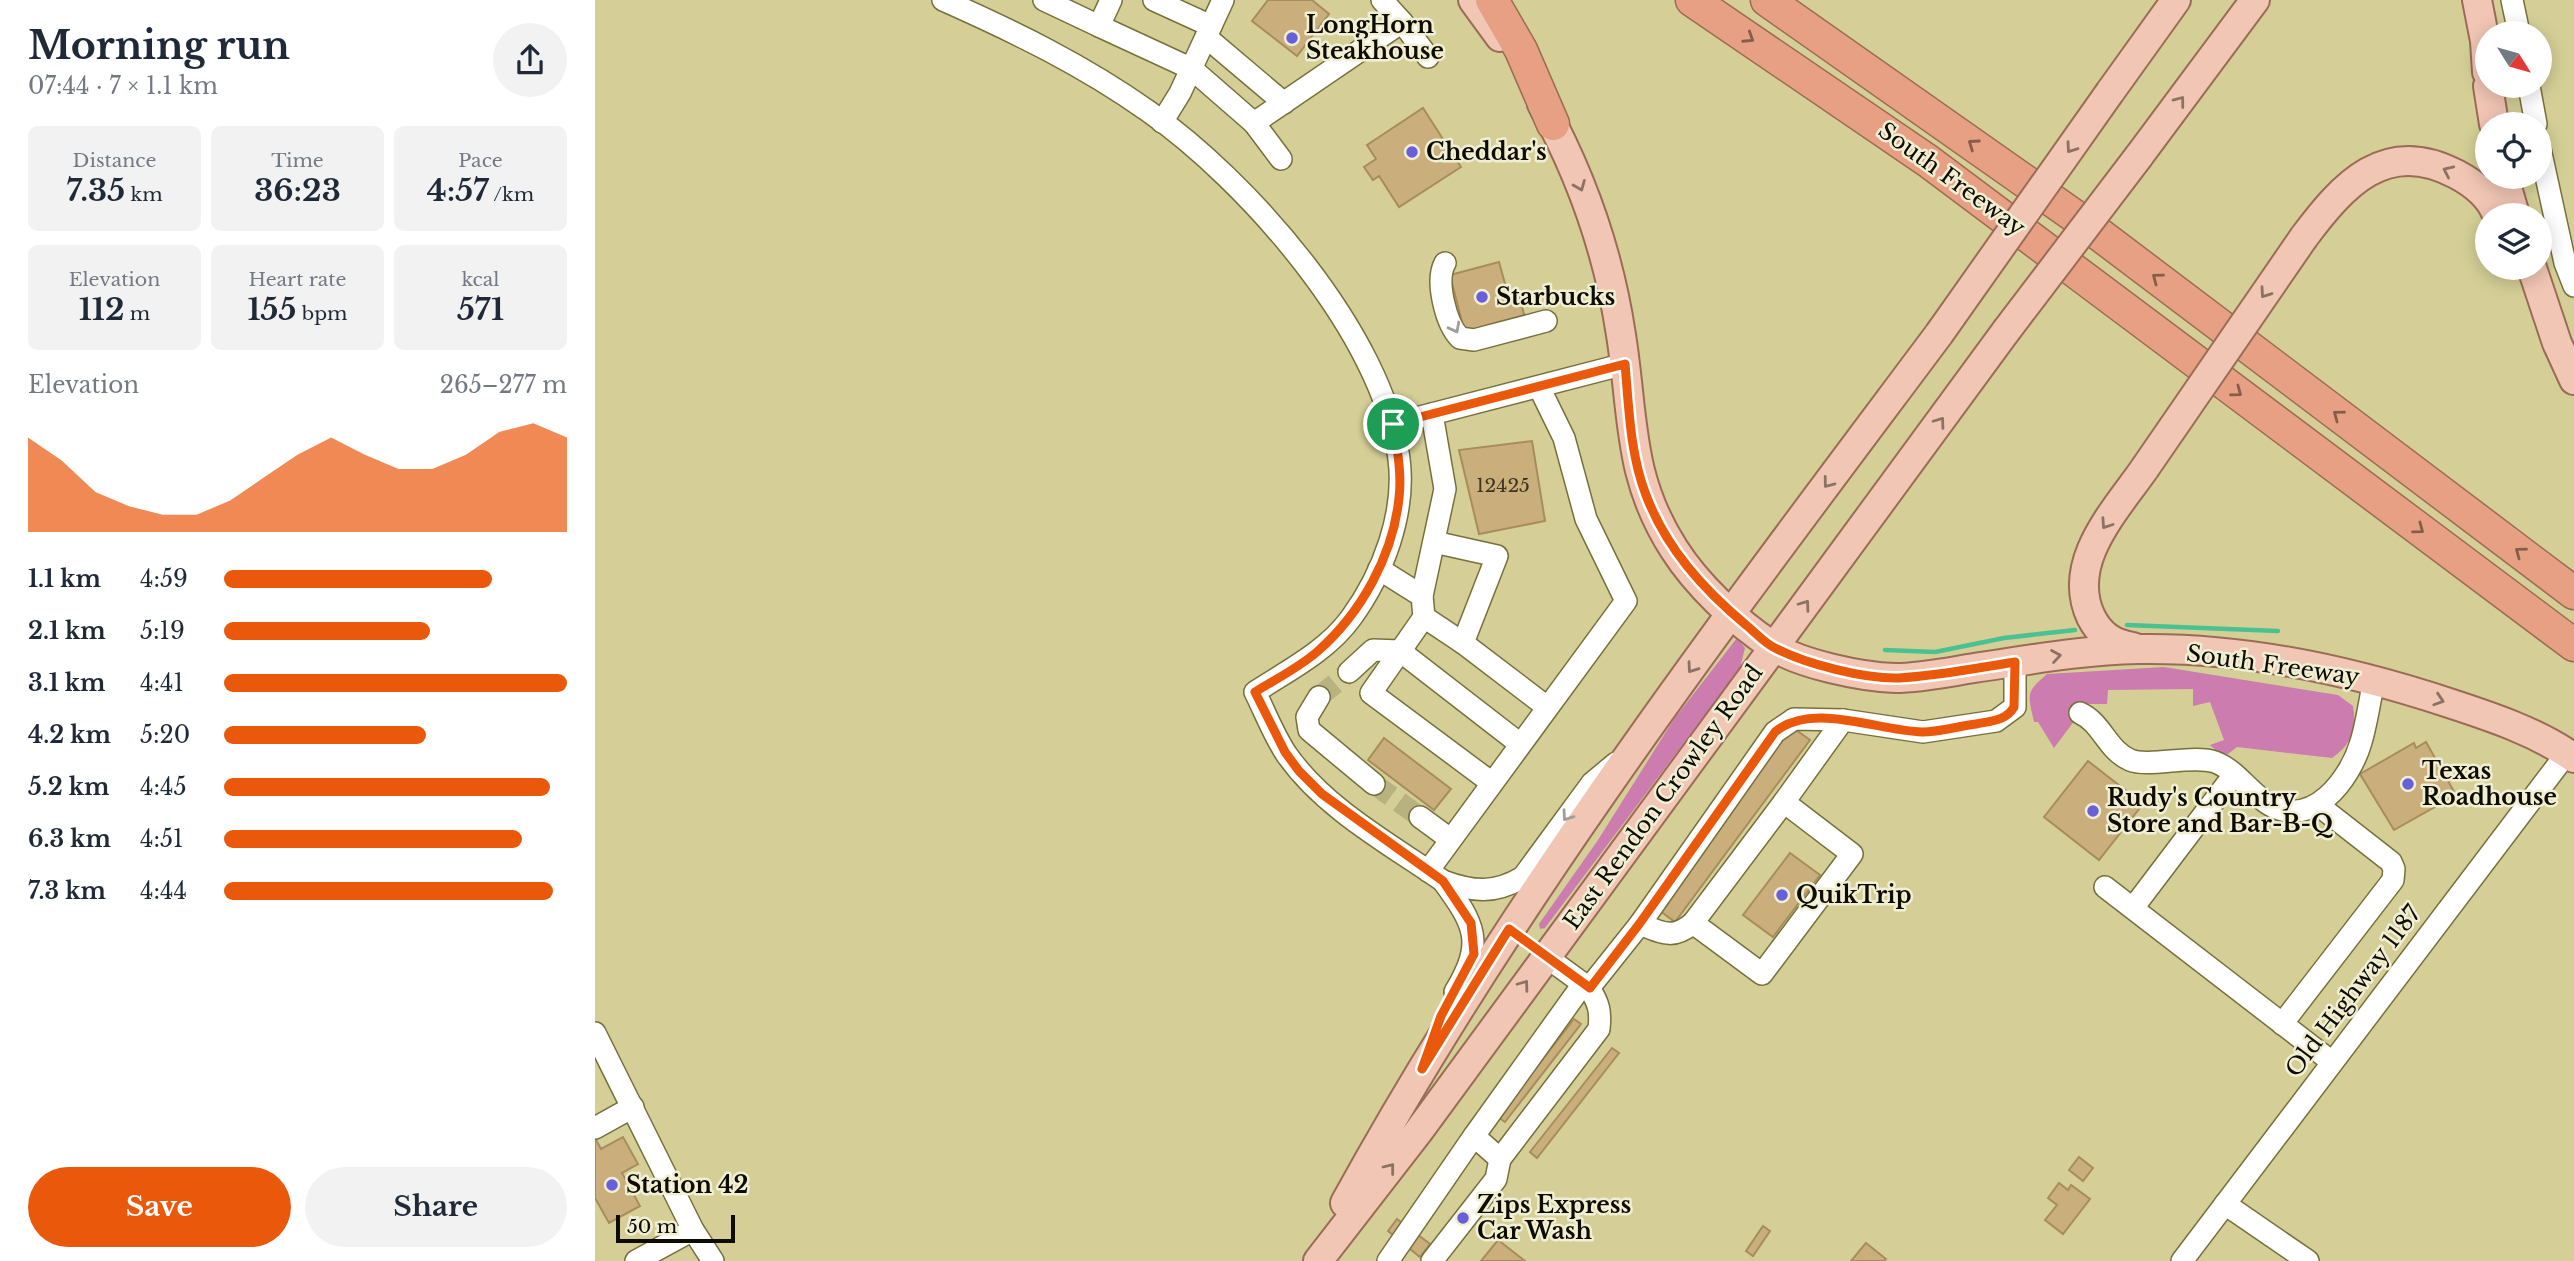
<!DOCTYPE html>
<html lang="en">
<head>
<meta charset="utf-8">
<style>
  :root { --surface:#fff; --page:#f2f2f3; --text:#1f2937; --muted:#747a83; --accent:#ea580c }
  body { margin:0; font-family:"Libre Baskerville",serif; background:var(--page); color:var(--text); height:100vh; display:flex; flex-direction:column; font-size:26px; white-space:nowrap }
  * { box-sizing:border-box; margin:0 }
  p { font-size:23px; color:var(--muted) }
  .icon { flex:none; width:38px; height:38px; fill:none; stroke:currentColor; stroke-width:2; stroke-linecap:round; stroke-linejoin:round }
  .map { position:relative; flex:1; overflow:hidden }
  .side { display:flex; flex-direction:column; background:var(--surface); width:595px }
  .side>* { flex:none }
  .needle { width:46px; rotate:127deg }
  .buttons { position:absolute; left:1880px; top:21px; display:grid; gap:14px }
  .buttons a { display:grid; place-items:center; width:77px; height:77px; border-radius:50%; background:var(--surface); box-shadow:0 4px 18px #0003; font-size:35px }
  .scale { position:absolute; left:21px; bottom:18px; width:119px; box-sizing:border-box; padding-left:7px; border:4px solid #0e0c00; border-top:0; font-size:19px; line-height:24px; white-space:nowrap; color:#0e0c00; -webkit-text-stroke:5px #f1efd3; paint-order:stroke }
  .pin { position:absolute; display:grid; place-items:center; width:60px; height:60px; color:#fff; margin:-30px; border:4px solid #fff; border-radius:50%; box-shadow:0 2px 7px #0007 }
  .round { display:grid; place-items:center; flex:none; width:74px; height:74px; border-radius:37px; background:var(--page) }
  .summary { display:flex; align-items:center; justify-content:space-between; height:119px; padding:0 28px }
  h1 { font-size:38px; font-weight:700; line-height:52px }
  .metrics { display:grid; grid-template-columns:repeat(3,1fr); gap:10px; height:119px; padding:7px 28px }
  .metrics div { display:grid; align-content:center; border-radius:10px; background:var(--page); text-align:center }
  .metrics b { font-size:30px; font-weight:700 }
  .metrics small { font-size:19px; font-weight:400 }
  .metrics p { font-size:19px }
  .chart { height:196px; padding:14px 28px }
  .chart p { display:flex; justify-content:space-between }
  .chart svg { width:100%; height:126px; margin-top:7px; fill:var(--accent); opacity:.7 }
  .cta { display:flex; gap:14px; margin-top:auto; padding:14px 28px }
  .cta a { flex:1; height:80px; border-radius:42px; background:var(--accent); color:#fff; font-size:28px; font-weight:700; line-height:80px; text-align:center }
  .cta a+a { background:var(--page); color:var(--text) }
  ul { padding:0 28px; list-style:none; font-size:23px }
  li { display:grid; grid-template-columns:112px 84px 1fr; align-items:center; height:52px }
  li i { height:18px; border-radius:9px; background:var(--accent) }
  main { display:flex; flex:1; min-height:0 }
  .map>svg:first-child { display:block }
  .green { fill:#cd7caf }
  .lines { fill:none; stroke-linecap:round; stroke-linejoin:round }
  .stream { stroke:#4ac190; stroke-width:4.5 }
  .building { fill:#caaf7d; stroke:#a78d5b; stroke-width:2 }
  .minor-tunnel { stroke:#b7b280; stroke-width:21; stroke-dasharray:21 10; stroke-linecap:butt }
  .minor-casing { stroke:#76703b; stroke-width:24 }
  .major-casing { stroke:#9b6c55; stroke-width:32 }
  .highway-casing { stroke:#9b6c55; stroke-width:35 }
  .minor { stroke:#fff; stroke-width:21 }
  .major { stroke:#f1c6b5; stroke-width:28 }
  .highway { stroke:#e7a083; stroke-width:32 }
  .major-bridge-casing { stroke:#9b6c55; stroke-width:32; stroke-linecap:butt }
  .major-bridge { stroke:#f1c6b5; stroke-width:28 }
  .oneway { stroke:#855d48 }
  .oneway2 { stroke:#8b7264 }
  .oneway3 { stroke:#9f9e99 }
  .route-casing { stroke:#fff; stroke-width:14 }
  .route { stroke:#ea580c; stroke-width:9 }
  .poi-dot { fill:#695fd8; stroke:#f1efd3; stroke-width:2.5 }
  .labels { text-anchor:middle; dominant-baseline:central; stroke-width:5; stroke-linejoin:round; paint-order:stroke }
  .number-label { font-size:19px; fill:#3d351f }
  .poi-label { font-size:23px; font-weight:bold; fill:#0e0c00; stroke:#f1efd3; text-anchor:start }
  .street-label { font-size:23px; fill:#0e0c00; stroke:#f1efd3 }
</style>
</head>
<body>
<main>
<section class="side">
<div class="summary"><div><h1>Morning run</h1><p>07:44 · 7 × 1.1 km</p></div><a class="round"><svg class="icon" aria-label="share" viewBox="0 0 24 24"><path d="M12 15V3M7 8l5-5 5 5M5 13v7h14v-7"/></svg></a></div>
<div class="metrics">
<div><p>Distance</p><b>7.35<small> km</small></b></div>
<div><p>Time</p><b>36:23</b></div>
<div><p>Pace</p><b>4:57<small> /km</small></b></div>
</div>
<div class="metrics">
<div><p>Elevation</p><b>112<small> m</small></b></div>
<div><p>Heart rate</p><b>155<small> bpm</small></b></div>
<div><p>kcal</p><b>571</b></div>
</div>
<div class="chart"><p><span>Elevation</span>265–277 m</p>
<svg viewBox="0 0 160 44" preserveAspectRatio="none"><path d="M0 44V11L10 19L20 30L30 35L40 38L50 38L60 33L70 25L80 17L90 11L100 17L110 22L120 22L130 17L140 9L150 6L160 11V44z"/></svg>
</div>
<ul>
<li><b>1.1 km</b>4:59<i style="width:78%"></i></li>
<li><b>2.1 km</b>5:19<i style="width:60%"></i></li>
<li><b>3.1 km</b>4:41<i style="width:100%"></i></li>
<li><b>4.2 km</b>5:20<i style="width:59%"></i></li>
<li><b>5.2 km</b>4:45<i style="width:95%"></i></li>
<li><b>6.3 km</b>4:51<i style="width:87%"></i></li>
<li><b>7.3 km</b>4:44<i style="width:96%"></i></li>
</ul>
<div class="cta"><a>Save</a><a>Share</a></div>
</section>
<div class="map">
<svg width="1979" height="1261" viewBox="0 0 1979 1261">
  <rect width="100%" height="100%" fill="#d5cf97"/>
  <g class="green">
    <polygon points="1142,638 1150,648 1145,668 950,928 945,929 944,924 1003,840 1079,719"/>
    <path d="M1569,667L1743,695L1758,706C1762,729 1756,745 1737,758L1642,747L1633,754L1624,753L1615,745L1629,740L1615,702L1598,706V689L1513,690L1512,704H1492L1459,748L1443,722H1439C1433,694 1430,693 1452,674Z"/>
  </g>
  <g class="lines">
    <g class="stream">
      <polyline points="1532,625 1683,631"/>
      <polyline points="1290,650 1340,652 1409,638 1480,630"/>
    </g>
  </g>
  <g class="building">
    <polygon points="673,0 717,0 734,14 702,56 657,21"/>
    <polygon points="828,108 866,167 804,207 784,176 778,180 769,167 781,159 772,145"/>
    <polygon points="904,262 914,298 924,295 930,318 870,334 855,275"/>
    <polygon points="937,441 950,521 884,534 864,450"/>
    <polygon points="1197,727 1215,740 1080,922 1061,908"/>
    <polygon points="789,738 856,789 839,810 773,760"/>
    <polygon points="1831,742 1861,795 1799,830 1765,774 1819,743 1821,748"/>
    <polygon points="1493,761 1548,804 1504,860 1449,817"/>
    <polygon points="1195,853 1225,875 1178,937 1148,915"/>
    <polygon points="979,1019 986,1024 910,1122 903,1117"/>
    <polygon points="1017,1048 1024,1053 942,1158 935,1152"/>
    <polygon points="28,1137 43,1164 27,1173 45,1206 14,1223 0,1198 0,1138 6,1149"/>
    <polygon points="1484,1157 1498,1168 1488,1181 1474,1170"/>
    <polygon points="1464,1183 1473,1190 1476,1185 1495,1199 1468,1234 1450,1220 1462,1205 1453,1198"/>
    <polygon points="802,1219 835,1244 825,1257 793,1231"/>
    <polygon points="1168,1226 1175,1231 1158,1256 1151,1251"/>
    <polygon points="903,1240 930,1261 886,1261"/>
    <polygon points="1271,1243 1291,1259 1289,1261 1256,1261"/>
  </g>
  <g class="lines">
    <g class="minor-tunnel">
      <polyline points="724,697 754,672"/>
      <polyline points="779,784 825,817"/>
    </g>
    <defs>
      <g id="minor">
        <path d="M348,0C420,32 488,65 553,111C652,180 789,335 804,459C811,513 788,574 756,618C732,651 694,670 660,692C670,712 679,736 692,755C730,809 795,844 848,881C878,892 900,894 928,877L997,783L1021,763"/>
        <polyline points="449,0 504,26 516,0"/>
        <polyline points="559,0 616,26"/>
        <polyline points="787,0 807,22"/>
        <polyline points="1917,0 1924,33"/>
        <polyline points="504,26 597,69 659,123"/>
        <polyline points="611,37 689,103"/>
        <polyline points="1934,86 1941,124"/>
        <polyline points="567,122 585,93 628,0"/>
        <polyline points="1944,144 1970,263 1979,286"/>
        <polyline points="686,159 659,123 807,22 833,57"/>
        <path d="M850,263C840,281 851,324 865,338L879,340L951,321"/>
        <polyline points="798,424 1030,364"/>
        <polyline points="784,569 827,596 829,617 868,643 902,556 839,542"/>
        <polyline points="827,596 850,489 837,414"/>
        <polyline points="829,617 776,693 897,783"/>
        <polyline points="868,643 952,707"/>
        <polyline points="754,672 778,650 805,651 925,744"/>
        <polyline points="724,697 712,717 714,730 779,784"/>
        <path d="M1485,713C1507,723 1512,750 1535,760C1554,768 1598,754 1620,762C1640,769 1656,794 1675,805C1717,829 1755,780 1766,742C1772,722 1775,700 1779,679"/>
        <polyline points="825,817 855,839"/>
        <polyline points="833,871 1031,601 991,519 969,438 944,387"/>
        <path d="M848,881C880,925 890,942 860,992"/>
        <polyline points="1510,887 1737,1062"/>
        <polyline points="1538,908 1638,776"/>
        <polyline points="1098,923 1189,802"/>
        <polyline points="1045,924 1180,732 1199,719 1248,720"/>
        <path d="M950,956L994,988L1045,924C1067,933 1078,940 1098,923L1167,974L1257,854L1189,802L1248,720L1328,732L1401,721L1420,707V662"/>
        <polyline points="1687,1024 1798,880 1799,869 1796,862 1723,805"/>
        <polyline points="0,1033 98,1230 118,1261"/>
        <polyline points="0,1128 38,1107"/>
        <polyline points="905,1159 879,1136 988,984"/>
        <polyline points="1630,1204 1713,1261"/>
        <polyline points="41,1261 98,1230"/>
        <polyline points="793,1261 879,1136"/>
        <path d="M837,1261L901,1179L905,1159L1004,1029C1006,1012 1004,1003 994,988"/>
        <polyline points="1587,1261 1972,753"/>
      </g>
      <g id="major">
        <polyline points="878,0 905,37"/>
        <polyline points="1882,0 1890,41 1892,72"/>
        <polyline points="1893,86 1899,124"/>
        <polyline points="1515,92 1581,0"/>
        <path d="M947,104C986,175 1014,255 1026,335C1039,416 1032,476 1079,549C1102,585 1140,621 1176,645C1203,664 1267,677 1300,678C1326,678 1354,672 1379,668C1434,660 1488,650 1543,649C1649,647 1754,670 1854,703C1897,717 1942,732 1979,758"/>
        <polyline points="1544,156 1660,0"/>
        <polyline points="1909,177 1920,215"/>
        <path d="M1709,237C1748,185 1790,137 1861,174C1880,184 1895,196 1902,215"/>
        <polyline points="1937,268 1962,343 1979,380"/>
        <path d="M1538,647C1518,644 1505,635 1496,617C1470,562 1521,510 1550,468"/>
        <path d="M750,1203C919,895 1134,615 1344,334"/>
        <polyline points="723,1261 823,1132 1411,331"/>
      </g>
      <g id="highway">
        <polyline points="897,0 926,50 958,124"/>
        <polyline points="1097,0 1333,161 1979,645"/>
        <polyline points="1172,0 1488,222 1979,593"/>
      </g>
    </defs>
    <use href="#minor" class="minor-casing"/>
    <use href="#major" class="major-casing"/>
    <use href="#highway" class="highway-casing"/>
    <use href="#minor" class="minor"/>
    <use href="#major" class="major"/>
    <use href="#highway" class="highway"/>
    <defs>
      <g id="major-bridge">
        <polyline points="1411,331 1544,156"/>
        <polyline points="1344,334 1515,92"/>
        <polyline points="1550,468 1709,237"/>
      </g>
    </defs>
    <use href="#major-bridge" class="major-bridge-casing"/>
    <use href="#major-bridge" class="major-bridge"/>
  </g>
  <defs><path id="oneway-chevron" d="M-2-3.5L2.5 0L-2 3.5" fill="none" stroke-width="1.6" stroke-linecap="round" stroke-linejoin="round" transform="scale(1.75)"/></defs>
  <g class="oneway">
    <use href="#oneway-chevron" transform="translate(1154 38) rotate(33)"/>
    <use href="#oneway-chevron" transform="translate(1378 144) rotate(-145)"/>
    <use href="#oneway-chevron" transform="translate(1562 278) rotate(-143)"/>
    <use href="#oneway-chevron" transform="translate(1642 392) rotate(37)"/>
    <use href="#oneway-chevron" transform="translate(1743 415) rotate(-143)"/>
    <use href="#oneway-chevron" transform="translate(1824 529) rotate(37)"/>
    <use href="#oneway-chevron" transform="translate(1925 552) rotate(-143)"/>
  </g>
  <g class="oneway2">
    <use href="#oneway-chevron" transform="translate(1585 101) rotate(-53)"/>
    <use href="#oneway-chevron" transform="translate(1476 148) rotate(125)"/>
    <use href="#oneway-chevron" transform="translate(1853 171) rotate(-155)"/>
    <use href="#oneway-chevron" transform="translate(985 186) rotate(68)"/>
    <use href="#oneway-chevron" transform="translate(1670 293) rotate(125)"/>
    <use href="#oneway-chevron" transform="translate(1345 422) rotate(-54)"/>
    <use href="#oneway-chevron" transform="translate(1233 483) rotate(127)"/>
    <use href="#oneway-chevron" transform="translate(1511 524) rotate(124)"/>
    <use href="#oneway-chevron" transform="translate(1210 605) rotate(-54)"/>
    <use href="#oneway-chevron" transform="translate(1461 656) rotate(-9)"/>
    <use href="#oneway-chevron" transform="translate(1097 668) rotate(125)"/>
    <use href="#oneway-chevron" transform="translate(1844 700) rotate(18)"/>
    <use href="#oneway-chevron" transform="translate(929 985) rotate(-54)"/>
    <use href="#oneway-chevron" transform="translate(795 1168) rotate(-52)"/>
  </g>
  <g class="oneway3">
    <use href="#oneway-chevron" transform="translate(860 328) rotate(62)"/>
    <use href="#oneway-chevron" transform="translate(972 816) rotate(125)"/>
  </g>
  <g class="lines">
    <defs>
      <path id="route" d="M1030,364C1034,408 1035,454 1051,495C1071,548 1108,589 1151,625C1160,632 1169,643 1180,648C1211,664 1269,679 1304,678C1342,676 1382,668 1420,662L1419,707C1411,721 1396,721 1381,724C1364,726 1345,732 1327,732C1283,731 1217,701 1180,732L1045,923L995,988L914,929L827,1069L846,1016L879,954L876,923L848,881L727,794L704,771L690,752L660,692C681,679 705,667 723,651C766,613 798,556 804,498C807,473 802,448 798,424Z"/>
    </defs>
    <use href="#route" class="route-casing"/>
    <use href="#route" class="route"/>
  </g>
  <g class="poi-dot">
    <circle cx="697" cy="38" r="7"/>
    <circle cx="817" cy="152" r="7"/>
    <circle cx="887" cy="297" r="7"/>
    <circle cx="1813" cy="784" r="7"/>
    <circle cx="1498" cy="811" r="7"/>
    <circle cx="1187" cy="895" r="7"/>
    <circle cx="17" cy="1185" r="7"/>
    <circle cx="868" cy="1218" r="7"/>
  </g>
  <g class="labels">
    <g class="number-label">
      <text x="908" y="485">12425</text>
    </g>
    <g class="poi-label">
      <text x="711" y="25">LongHorn<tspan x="711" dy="26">Steakhouse</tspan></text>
      <text x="831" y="152">Cheddar's</text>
      <text x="901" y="297">Starbucks</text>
      <text x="1827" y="771">Texas<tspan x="1827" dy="26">Roadhouse</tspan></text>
      <text x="1512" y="798">Rudy's Country<tspan x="1512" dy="26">Store and Bar-B-Q</tspan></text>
      <text x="1201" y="895">QuikTrip</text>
      <text x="31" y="1185">Station 42</text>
      <text x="882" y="1205">Zips Express<tspan x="882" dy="26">Car Wash</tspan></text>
    </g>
    <g class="street-label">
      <text transform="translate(1357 179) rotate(36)">South Freeway</text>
      <text transform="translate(1678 665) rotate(8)">South Freeway</text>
      <text transform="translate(1068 797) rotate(-54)">East Rendon Crowley Road</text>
      <text transform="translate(1758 991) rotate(-53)">Old Highway 1187</text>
    </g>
  </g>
</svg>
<div class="buttons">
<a><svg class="needle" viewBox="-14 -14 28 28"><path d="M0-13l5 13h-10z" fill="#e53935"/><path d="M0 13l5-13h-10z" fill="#747a83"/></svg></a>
<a><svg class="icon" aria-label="locate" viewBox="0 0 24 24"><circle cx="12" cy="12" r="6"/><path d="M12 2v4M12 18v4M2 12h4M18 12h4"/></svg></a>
<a><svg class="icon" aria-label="layers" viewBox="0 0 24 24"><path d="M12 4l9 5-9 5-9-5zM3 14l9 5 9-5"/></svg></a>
</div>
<div class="scale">50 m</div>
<div class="pin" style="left:798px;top:424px;background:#1e9e55"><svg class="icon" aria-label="arrive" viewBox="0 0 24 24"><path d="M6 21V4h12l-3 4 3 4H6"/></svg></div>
</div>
</main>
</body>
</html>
